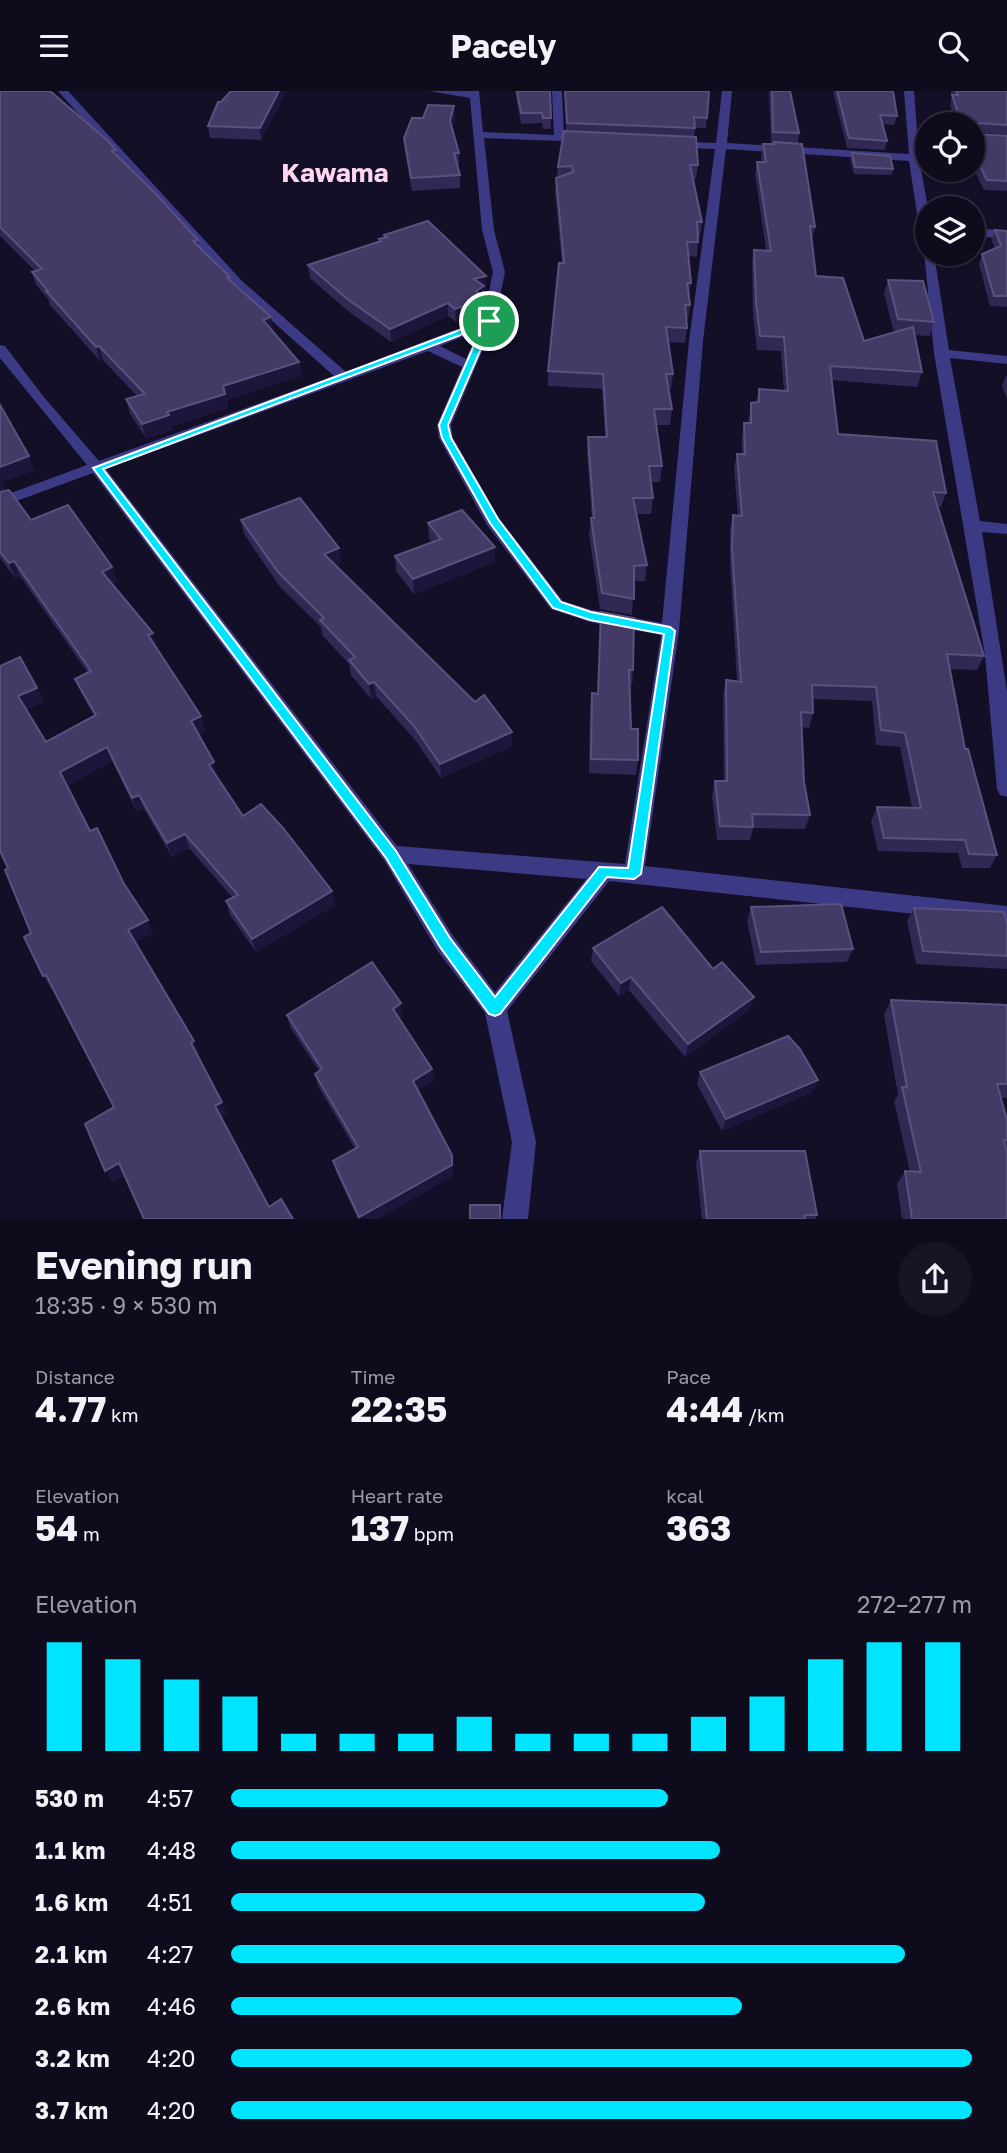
<!DOCTYPE html>
<html lang="en">
<head>
<meta charset="utf-8">
<style>
  :root { --surface:#0e0b1c; --page:#171425; --text:#f1f3f6; --muted:#9b9ba3; --line:#2e2b3b; --accent:#00e5ff }
  body { margin:0; font-family:"Golos Text",sans-serif; background:var(--page); color:var(--text); height:100vh; display:flex; flex-direction:column; font-size:26px; white-space:nowrap }
  * { box-sizing:border-box; margin:0 }
  p { font-size:23px; color:var(--muted) }
  .icon { flex:none; width:38px; height:38px; fill:none; stroke:currentColor; stroke-width:2; stroke-linecap:round; stroke-linejoin:round }
  .map { position:relative; height:1128px; overflow:hidden }
  .details { display:flex; flex-direction:column; background:var(--surface); flex:1 }
  .details>* { flex:none }
  .buttons { position:absolute; left:915px; top:21px; display:grid; gap:14px }
  .buttons a { display:grid; place-items:center; width:70px; height:70px; border-radius:50%; background:var(--surface); box-shadow:0 2px 5px #0004,0 0 0 2px var(--line); font-size:35px }
  .pin { position:absolute; display:grid; place-items:center; width:60px; height:60px; color:#fff; margin:-30px; border:4px solid #fff; border-radius:50%; box-shadow:0 2px 7px #0007 }
  .round { display:grid; place-items:center; flex:none; width:74px; height:74px; border-radius:37px; background:var(--page) }
  .headline { display:flex; align-items:center; justify-content:space-between; height:119px; padding:0 35px }
  h1 { font-size:38px; font-weight:700; line-height:52px }
  .metrics { display:grid; grid-template-columns:repeat(3,1fr); gap:10px; height:119px; padding:7px 35px }
  .metrics div { display:grid; align-content:center }
  .metrics b { font-size:35px; font-weight:700 }
  .metrics small { font-size:19px; font-weight:400 }
  .metrics p { font-size:19px }
  .chart { height:196px; padding:14px 35px }
  .chart p { display:flex; justify-content:space-between }
  .chart svg { width:100%; height:126px; margin-top:7px; stroke:var(--accent); stroke-width:6 }
  ul { padding:0 35px; list-style:none; font-size:23px }
  li { display:grid; grid-template-columns:112px 84px 1fr; align-items:center; height:52px }
  li i { height:18px; border-radius:9px; background:var(--accent) }
  header { display:flex; justify-content:space-between; align-items:center; height:91px; padding:0 35px; background:var(--surface); font-size:32px; font-weight:700 }
  .map>svg:first-child { display:block }
  .lines { fill:none; stroke-linecap:round; stroke-linejoin:round }
  .minor { fill:#3d3a85; fill-rule:evenodd }
  .wall { fill:#312854 }
  .shaded-wall { fill:#1d163a }
  .building { fill:#433a66; stroke:#5a527e; stroke-width:2 }
  .route { fill:#00e5ff; stroke:#fff; stroke-width:2; fill-rule:evenodd }
  .labels { text-anchor:middle; dominant-baseline:central; stroke-width:5; stroke-linejoin:round; paint-order:stroke }
  .far-district-label { font-size:26px; font-weight:bold; fill:#ffd6f0; stroke:#130f26 }
</style>
</head>
<body>
<header><svg class="icon" aria-label="menu" viewBox="0 0 24 24"><path d="M4 6h16M4 12h16M4 18h16"/></svg>Pacely<svg class="icon" aria-label="search" viewBox="0 0 24 24"><circle cx="10" cy="10" r="6"/><path d="M15 15l6 6"/></svg></header>
<div class="map">
<svg width="1007" height="1128" viewBox="0 0 1007 1128">
  <rect width="100%" height="100%" fill="#130f26"/>
  <g class="lines">
    <g class="minor">
      <path d="M58,0H68L242,190L346,281L483,228L493,181L482,139L470,7L429,0H479L483,41L554,44L552,0H562L564,45L589,47V51L484,47L494,139L505,181L495,230L451,334L453,347L499,427L563,510L592,519L662,532L689,250L715,58L672,56L667,53L672,50L716,52L722,0H732L727,52L909,63L904,0H914L919,67L928,117V158L922,155L909,70L726,58L703,250L679,540L645,775L1007,815V833L609,790L507,920L536,1051L528,1128H502L512,1051L485,922L437,859L384,769L93,382L0,416V406L87,374L0,267V254L5,255L43,305L99,370L334,285L234,196ZM479,239L466,268L440,255ZM428,260L462,276L437,334L439,347L487,434L551,518L590,531L661,544L625,773L397,755L106,378ZM408,773L586,788L495,901L453,845Z"/>
      <polygon points="973,137 1007,140 1007,148 973,145"/>
      <polygon points="924,160 934,163 949,259 1007,265 1007,273 950,267 980,430 1007,433 1007,443 982,441 1007,600 1007,706 1000,704 997,698 985,564 934,262"/>
    </g>
  </g>
  <g class="wall">
    <polygon points="0,0 116,59 117,65 198,149 199,156 230,190 299,271 301,285 227,309 228,317 172,335 173,339 146,347 130,323 126,308 137,305 103,269 100,270 50,214 48,208 36,194 32,181 35,180 0,145"/>
    <polygon points="515,0 550,0 551,38 543,38 542,32 521,33"/>
    <polygon points="565,0 707,27 706,37 695,37 694,46 698,74 696,88 693,88 702,131 700,145 698,145 698,151 697,166 688,165 691,192 689,206 690,214 688,229 686,229 687,237 685,252 668,251 673,283 671,298 668,298 672,318 670,334 656,334 662,375 660,391 651,391 653,407 651,423 636,423 647,474 645,490 634,490 632,524 600,518 589,443 591,427 592,427 587,362 588,346 605,346 602,298 548,295 548,280 562,172 555,101 556,87 557,86 558,76 566,40"/>
    <polygon points="769,0 790,0 799,42 798,53 815,136 812,149 816,185 864,250 894,242 884,202 888,189 934,231 930,245 914,244 922,281 917,296 832,289 838,343 946,402 941,416 938,416 984,565 977,579 950,578 965,658 997,764 990,777 962,777 958,762 878,760 871,730 877,716 912,717 900,656 876,654 872,610 812,608 813,622 809,637 801,636 804,691 810,724 805,738 753,737 750,749 717,749 712,704 715,690 724,690 723,604 726,589 737,590 730,472 730,439 733,424 738,425 734,377 737,363 742,363 742,346 744,332 748,332 751,312 756,311 759,298 784,300 781,260 757,259 753,226 752,172 754,159 766,159 755,83 757,71 762,71 761,65 763,53 773,53 774,52 771,52"/>
    <polygon points="833,0 893,0 897,25 894,34 882,33 887,50 885,59 847,57"/>
    <polygon points="951,0 1007,0 1007,44 975,41 976,43 1007,45 1007,100 984,99 973,77 973,33 956,33 950,14 952,5"/>
    <polygon points="284,5 261,49 210,47 208,35"/>
    <polygon points="455,27 452,37 459,62 459,74 458,75 460,84 460,97 412,100 405,60 404,47"/>
    <polygon points="852,62 893,78 892,84 854,83 850,69"/>
    <polygon points="995,139 1007,140 1007,216 990,215 979,173 982,163 995,158 992,150"/>
    <polygon points="384,144 486,198 484,198 485,208 482,210 482,222 456,231 448,225 391,251 348,220 310,187 308,174 379,150 379,148 384,147"/>
    <polygon points="1006,285 1007,285 1007,308 1002,295"/>
    <polygon points="0,314 34,379 2,391 5,400 31,429 112,476 117,491 112,493 157,556 156,557 205,639 198,643 218,686 217,686 243,725 332,800 335,814 256,861 230,824 226,810 233,807 189,757 172,766 144,718 137,721 112,670 67,695 90,740 124,793 153,842 135,852 199,962 197,964 227,1023 221,1026 269,1116 293,1128 124,1084 112,1091 114,1016 53,897 51,898 43,885 31,842 8,777 0,575 44,611 26,619 46,651 94,625 81,602 75,588 88,582 20,485 15,487 0,467"/>
    <polygon points="241,429 341,471 335,474 512,655 441,687 416,650 376,605 371,608 351,584 349,573 322,544 321,536 280,496 244,443"/>
    <polygon points="428,432 495,456 495,471 414,503 396,480 395,465 432,451 429,447"/>
    <polygon points="601,521 633,579 632,594 629,594 631,638 638,669 636,684 589,682 590,617 592,602 598,603"/>
    <polygon points="751,816 853,858 847,871 756,874 747,830"/>
    <polygon points="914,817 1007,833 1007,878 916,873 907,830"/>
    <polygon points="593,857 713,878 754,906 749,919 685,966 629,899 619,905 591,870"/>
    <polygon points="891,909 1007,914 1007,1007 1001,1007 1007,1029 1007,1056 1006,1057 1007,1128 902,1128 897,1093 905,1080 910,1081 894,1010 898,1004 884,924"/>
    <polygon points="287,924 403,925 399,927 432,978 434,990 418,999 452,1064 453,1085 377,1128 358,1128 336,1081 333,1070 355,1058 318,995 315,983 319,980 290,936"/>
    <polygon points="700,981 813,1001 722,1040 697,993"/>
    <polygon points="700,1060 817,1124 815,1128 702,1128 696,1072"/>
  </g>
  <g class="shaded-wall">
    <polygon points="279,0 288,0 284,5 261,49 260,37"/>
    <polygon points="454,15 455,27 451,43 450,30"/>
    <polygon points="486,185 486,198 484,198 485,208 482,210 482,222 456,231 455,218 474,188"/>
    <polygon points="448,212 448,225 391,251 390,238"/>
    <polygon points="271,226 273,240 265,243 263,229"/>
    <polygon points="99,255 103,269 100,270 96,256"/>
    <polygon points="299,271 301,285 227,309 228,317 172,335 173,339 146,347 142,333 223,295"/>
    <polygon points="29,365 34,379 2,391 6,401 0,404 0,376"/>
    <polygon points="495,456 495,471 414,503 413,488"/>
    <polygon points="339,457 341,471 326,477 324,463"/>
    <polygon points="14,470 20,485 15,487 9,472"/>
    <polygon points="112,476 117,491 107,495 102,481"/>
    <polygon points="153,542 157,556 152,559 148,544"/>
    <polygon points="374,591 376,605 371,608 369,593"/>
    <polygon points="37,597 44,611 24,620 18,605"/>
    <polygon points="201,625 205,639 195,644 191,630"/>
    <polygon points="512,641 512,655 441,687 440,673"/>
    <polygon points="107,656 112,670 67,696 60,681"/>
    <polygon points="214,671 218,686 213,688 209,674"/>
    <polygon points="139,704 144,718 137,721 132,707"/>
    <polygon points="185,743 189,757 172,766 167,752"/>
    <polygon points="332,800 335,814 256,861 252,848"/>
    <polygon points="148,829 153,842 134,853 128,839"/>
    <polygon points="46,884 54,897 51,898 43,885"/>
    <polygon points="631,886 629,899 619,905 621,892"/>
    <polygon points="754,906 749,919 685,966 688,953"/>
    <polygon points="401,912 403,925 395,930 393,918"/>
    <polygon points="194,950 199,962 196,964 191,952"/>
    <polygon points="432,978 434,990 415,1001 413,990"/>
    <polygon points="818,989 813,1001 722,1040 726,1028"/>
    <polygon points="222,1011 227,1023 221,1026 215,1015"/>
    <polygon points="452,1064 453,1085 377,1128 359,1128 359,1126"/>
    <polygon points="119,1072 126,1083 112,1091 105,1080"/>
  </g>
  <g class="building">
    <polygon points="0,0 50,0 108,50 116,59 112,60 157,104 198,149 193,150 230,186 227,187 271,226 263,229 299,271 223,295 225,303 167,321 169,324 142,333 126,308 145,303 99,255 96,256 46,200 48,200 32,181 42,178 0,136"/>
    <polygon points="231,0 279,0 260,37 208,35 218,11 221,11"/>
    <polygon points="517,0 550,0 551,27 543,27 542,22 521,22"/>
    <polygon points="565,0 709,0 707,27 694,26 695,37 567,32"/>
    <polygon points="772,0 790,0 799,42 773,41"/>
    <polygon points="837,0 893,0 897,25 880,24 887,50 849,47"/>
    <polygon points="956,0 1007,0 1007,34 976,32 973,40 976,43 1007,45 1007,90 987,89 973,61 973,33 962,33 952,4 958,4"/>
    <polygon points="428,14 454,15 450,30 459,62 454,62 460,84 411,87 404,47 412,27 423,27"/>
    <polygon points="564,40 696,46 698,74 690,74 702,131 697,131 698,151 687,151 691,192 687,192 690,214 685,214 687,237 666,236 673,283 666,283 672,318 654,318 662,375 649,375 653,407 633,407 647,474 634,475 634,508 602,502 591,427 594,427 588,346 607,346 603,283 548,280 559,172 564,172 556,87 573,81 572,75 558,76"/>
    <polygon points="774,51 802,53 815,136 810,135 816,185 843,187 864,250 913,236 922,281 830,275 838,343 936,350 946,402 933,401 984,565 947,563 965,658 968,658 997,764 969,763 965,749 884,747 877,716 921,717 905,642 881,639 876,596 812,594 813,622 801,621 804,691 810,724 752,723 753,736 720,735 715,690 727,690 726,589 741,591 732,458 733,424 742,425 737,363 745,363 744,332 751,332 751,312 759,311 759,298 788,300 784,246 760,245 756,212 754,159 771,160 757,71 766,71 763,53 774,53"/>
    <polygon points="852,62 890,65 893,78 855,76"/>
    <polygon points="428,130 486,185 474,188 484,195 476,200 482,205 481,209 455,218 448,212 390,238 346,207 308,174 381,150 379,148 387,146 384,144"/>
    <polygon points="995,139 1007,140 1007,205 994,205 982,163 1001,155"/>
    <polygon points="888,189 923,190 934,231 898,228"/>
    <polygon points="0,314 29,365 0,376"/>
    <polygon points="9,399 31,429 68,414 112,476 102,481 153,542 148,544 201,625 191,630 214,671 209,674 243,725 261,713 283,737 332,800 252,848 226,810 238,804 185,743 167,752 139,704 132,707 107,656 60,681 90,740 97,737 124,793 148,829 128,839 194,950 191,952 222,1011 215,1015 269,1116 281,1108 293,1128 144,1128 119,1072 105,1080 85,1033 114,1016 46,884 43,885 24,846 31,842 5,779 8,777 0,760 0,575 20,566 37,597 18,605 46,651 96,624 75,588 91,580 14,470 9,472 0,461 0,401"/>
    <polygon points="300,407 339,457 324,463 475,611 484,604 512,641 440,673 414,635 374,591 369,593 349,569 355,566 320,529 324,527 278,481 241,429"/>
    <polygon points="462,419 495,456 413,488 395,465 441,448 428,432"/>
    <polygon points="601,521 634,527 633,579 629,579 631,638 638,638 638,669 591,668 592,602 598,603"/>
    <polygon points="841,813 853,858 761,861 751,816"/>
    <polygon points="662,816 713,878 722,871 754,906 688,953 631,886 621,892 593,857"/>
    <polygon points="914,817 1004,821 1007,833 1007,865 923,860"/>
    <polygon points="372,871 401,912 393,918 432,978 413,990 452,1064 452,1074 359,1126 333,1070 358,1056 315,983 322,978 287,924"/>
    <polygon points="891,909 1007,914 1007,993 997,993 1007,1029 1007,1049 1004,1049 1007,1062 1007,1128 912,1128 905,1080 921,1081 902,996 907,996"/>
    <polygon points="788,945 800,958 818,989 726,1028 700,981"/>
    <polygon points="700,1060 805,1060 817,1124 805,1124 805,1128 707,1128"/>
    <rect x="470" y="1114" width="30" height="14"/>
  </g>
  <path class="route" d="M486,229L493,230L448,334L451,347L498,428L561,511L591,521L670,536L675,540L641,783L634,788L607,786L500,923L495,925L489,923L440,856L386,767L93,377ZM482,236L439,334L442,347L490,432L553,517L590,529L664,543L628,777L599,776L495,906L450,847L396,760L103,378Z"/>
  <g class="labels">
    <g class="far-district-label">
      <text x="335" y="81">Kawama</text>
    </g>
  </g>
</svg>
<div class="buttons">
<a><svg class="icon" aria-label="locate" viewBox="0 0 24 24"><circle cx="12" cy="12" r="6"/><path d="M12 2v4M12 18v4M2 12h4M18 12h4"/></svg></a>
<a><svg class="icon" aria-label="layers" viewBox="0 0 24 24"><path d="M12 4l9 5-9 5-9-5zM3 14l9 5 9-5"/></svg></a>
</div>
<div class="pin" style="left:489px;top:230px;background:#1e9e55"><svg class="icon" aria-label="arrive" viewBox="0 0 24 24"><path d="M6 21V4h12l-3 4 3 4H6"/></svg></div>
</div>
<section class="details">
<div class="headline"><div><h1>Evening run</h1><p>18:35 · 9 × 530 m</p></div><a class="round"><svg class="icon" aria-label="share" viewBox="0 0 24 24"><path d="M12 15V3M7 8l5-5 5 5M5 13v7h14v-7"/></svg></a></div>
<div class="metrics">
<div><p>Distance</p><b>4.77<small> km</small></b></div>
<div><p>Time</p><b>22:35</b></div>
<div><p>Pace</p><b>4:44<small> /km</small></b></div>
</div>
<div class="metrics">
<div><p>Elevation</p><b>54<small> m</small></b></div>
<div><p>Heart rate</p><b>137<small> bpm</small></b></div>
<div><p>kcal</p><b>363</b></div>
</div>
<div class="chart"><p><span>Elevation</span>272–277 m</p>
<svg viewBox="0 0 160 44" preserveAspectRatio="none"><path d="M5 44V6M15 44V12M25 44V19M35 44V25M45 44V38M55 44V38M65 44V38M75 44V32M85 44V38M95 44V38M105 44V38M115 44V32M125 44V25M135 44V12M145 44V6M155 44V6"/></svg>
</div>
<ul>
<li><b>530 m</b>4:57<i style="width:59%"></i></li>
<li><b>1.1 km</b>4:48<i style="width:66%"></i></li>
<li><b>1.6 km</b>4:51<i style="width:64%"></i></li>
<li><b>2.1 km</b>4:27<i style="width:91%"></i></li>
<li><b>2.6 km</b>4:46<i style="width:69%"></i></li>
<li><b>3.2 km</b>4:20<i style="width:100%"></i></li>
<li><b>3.7 km</b>4:20<i style="width:100%"></i></li>
</ul>
</section>
</body>
</html>
